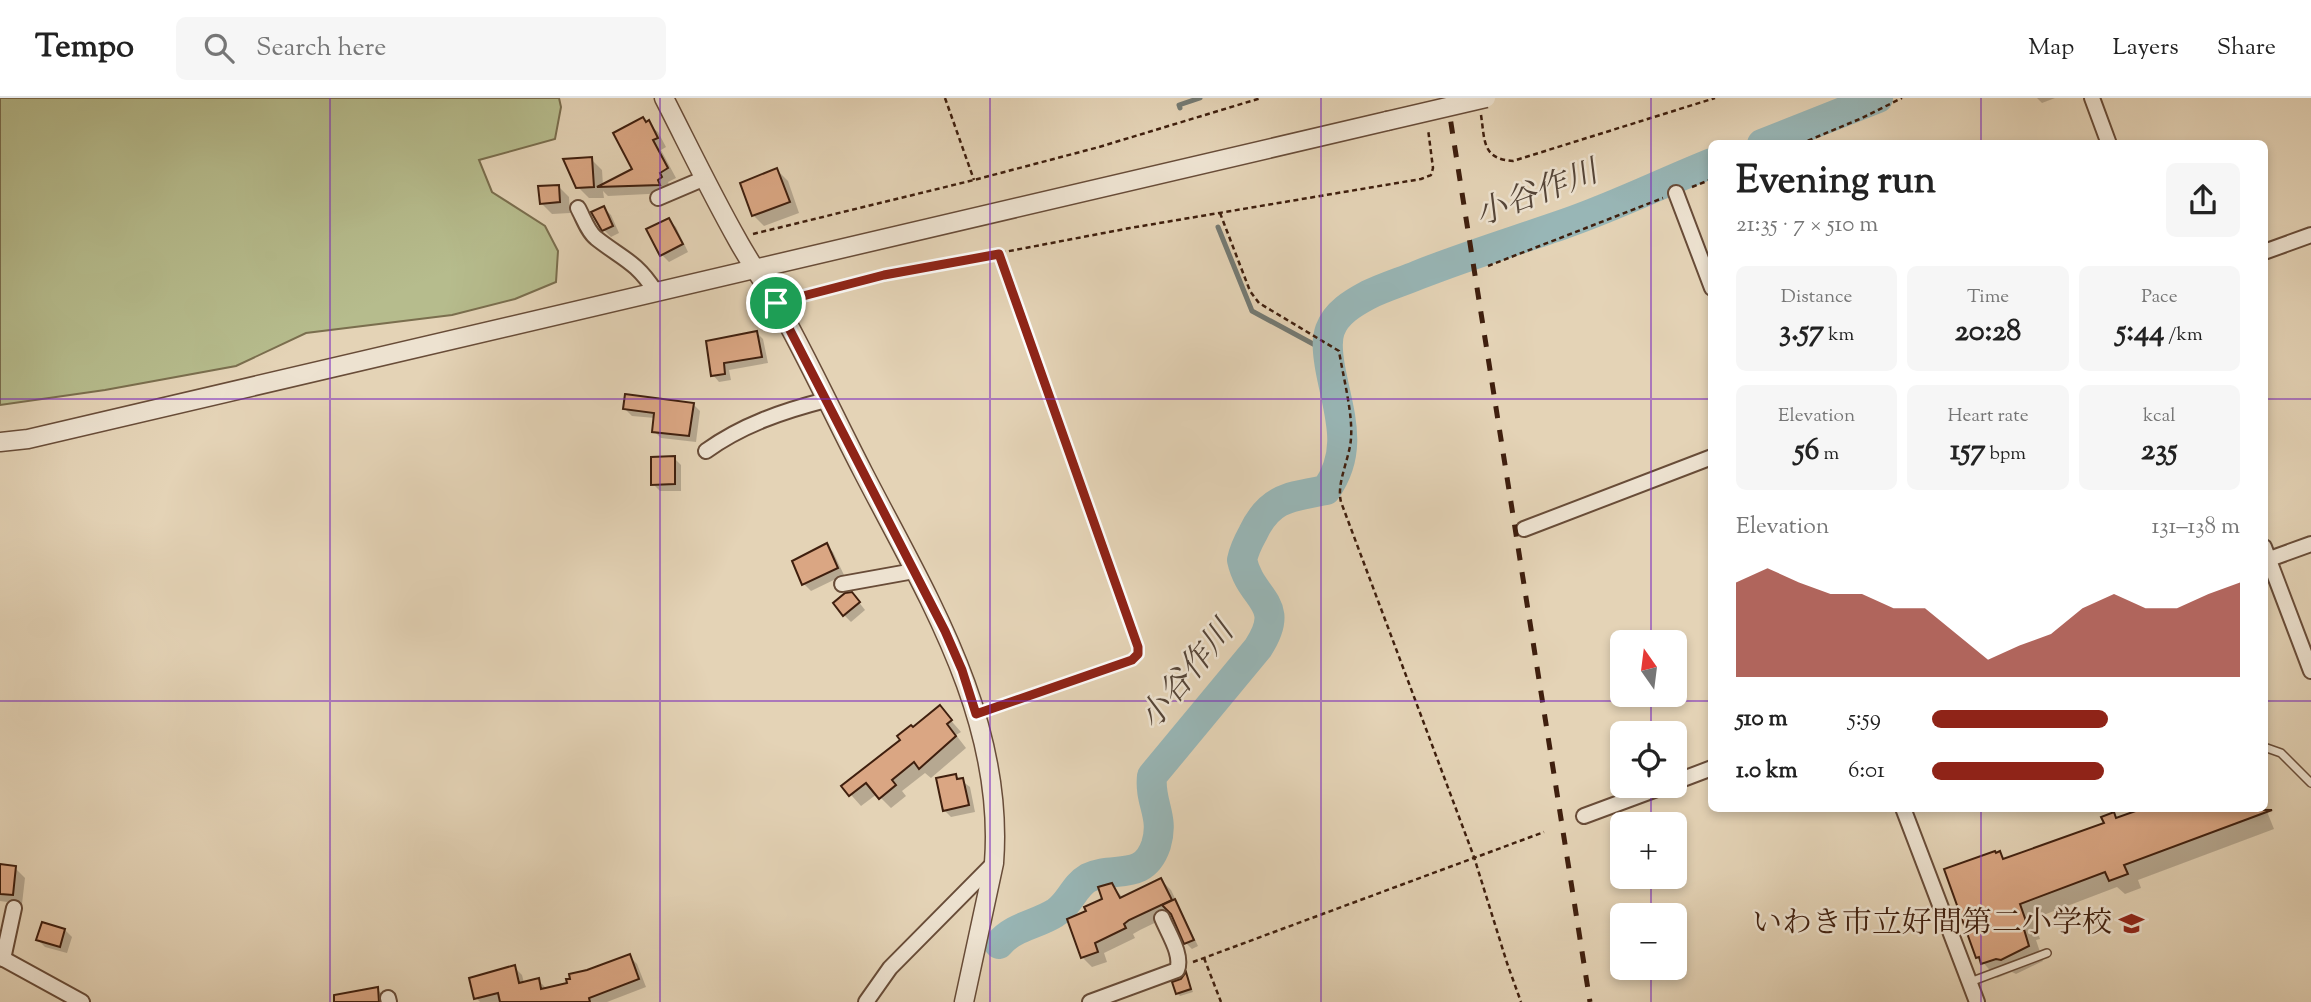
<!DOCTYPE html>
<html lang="en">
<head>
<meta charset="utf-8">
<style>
  :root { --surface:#fff; --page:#f6f6f6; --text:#222; --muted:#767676; --line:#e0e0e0; --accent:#8f2418 }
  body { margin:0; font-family:"Sorts Mill Goudy","Noto Serif JP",serif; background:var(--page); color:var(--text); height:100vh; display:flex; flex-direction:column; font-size:26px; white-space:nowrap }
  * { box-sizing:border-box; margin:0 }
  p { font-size:23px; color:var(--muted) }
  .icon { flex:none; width:38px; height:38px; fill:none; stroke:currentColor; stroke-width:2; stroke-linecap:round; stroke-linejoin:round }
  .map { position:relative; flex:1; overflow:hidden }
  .sheet { position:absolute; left:1708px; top:42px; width:560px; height:672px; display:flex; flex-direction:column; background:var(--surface); border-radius:10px; box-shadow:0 4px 10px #0003 }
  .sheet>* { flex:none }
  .needle { width:46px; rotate:346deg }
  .buttons { position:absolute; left:1610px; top:532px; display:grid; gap:14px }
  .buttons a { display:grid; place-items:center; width:77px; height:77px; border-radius:10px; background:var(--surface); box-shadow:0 4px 10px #0003; font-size:35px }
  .pin { position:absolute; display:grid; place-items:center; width:60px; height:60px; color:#fff; margin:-30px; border:4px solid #fff; border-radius:50%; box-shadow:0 2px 7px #0007 }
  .round { display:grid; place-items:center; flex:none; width:74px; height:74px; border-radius:10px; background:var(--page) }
  .overview { display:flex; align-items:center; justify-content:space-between; height:119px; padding:0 28px }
  h1 { font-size:38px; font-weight:700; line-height:52px }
  .metrics { display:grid; grid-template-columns:repeat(3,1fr); gap:10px; height:119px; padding:7px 28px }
  .metrics div { display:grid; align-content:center; border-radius:10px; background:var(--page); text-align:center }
  .metrics b { font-size:30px; font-weight:700 }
  .metrics small { font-size:19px; font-weight:400 }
  .metrics p { font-size:19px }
  .chart { height:196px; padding:14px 28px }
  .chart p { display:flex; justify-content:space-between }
  .chart svg { width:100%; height:126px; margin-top:7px; fill:var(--accent); opacity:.7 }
  ul { padding:0 28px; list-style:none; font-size:23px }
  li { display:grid; grid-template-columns:112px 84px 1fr; align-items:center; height:52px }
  li i { height:18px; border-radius:9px; background:var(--accent) }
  header { display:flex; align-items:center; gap:42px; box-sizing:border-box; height:98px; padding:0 35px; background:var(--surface); border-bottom:2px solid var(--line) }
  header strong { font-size:33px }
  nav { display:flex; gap:38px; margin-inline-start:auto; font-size:24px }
  .search { width:490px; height:63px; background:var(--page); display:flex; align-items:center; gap:18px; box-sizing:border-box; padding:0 24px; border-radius:10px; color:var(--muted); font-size:26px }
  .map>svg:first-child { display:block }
  .green { fill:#b6bc8d; stroke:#7a6e4e; stroke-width:2 }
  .shadow { fill:#0003 }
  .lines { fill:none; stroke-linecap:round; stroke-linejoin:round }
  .stream { stroke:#747a73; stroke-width:5 }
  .river { stroke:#98b6b6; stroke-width:30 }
  .building { fill:#daa683; stroke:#3f1f0e; stroke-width:2 }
  .service-casing { stroke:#684c38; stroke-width:10 }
  .minor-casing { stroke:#684c38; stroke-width:18 }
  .tertiary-casing { stroke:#684c38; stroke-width:21 }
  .path { stroke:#3f1f0e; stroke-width:2.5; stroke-dasharray:5 3.5; stroke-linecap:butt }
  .service { stroke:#ede2d0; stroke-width:7 }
  .minor { stroke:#ede2d0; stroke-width:14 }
  .tertiary { stroke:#ede2d0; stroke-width:18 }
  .rail { stroke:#3f1f0e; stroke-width:5; stroke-dasharray:12 12; stroke-linecap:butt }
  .tertiary-bridge-casing { stroke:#684c38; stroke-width:21; stroke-linecap:butt }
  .tertiary-bridge { stroke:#ede2d0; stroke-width:18 }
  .route-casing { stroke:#fff; stroke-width:14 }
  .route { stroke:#8f2418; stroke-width:9 }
  .grid { fill:none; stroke:#7b2cbf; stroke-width:2; stroke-opacity:0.55 }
  .labels { text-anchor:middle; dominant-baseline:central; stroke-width:5; stroke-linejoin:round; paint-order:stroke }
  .poi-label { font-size:30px; fill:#3f1f0e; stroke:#ede2d0; text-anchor:end }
  .water-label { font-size:32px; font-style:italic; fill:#554538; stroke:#ede2d0 }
</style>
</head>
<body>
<header>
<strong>Tempo</strong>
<div class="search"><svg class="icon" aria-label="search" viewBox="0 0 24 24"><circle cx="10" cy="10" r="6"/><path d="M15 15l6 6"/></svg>Search here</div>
<nav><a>Map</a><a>Layers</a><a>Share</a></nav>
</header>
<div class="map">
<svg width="2311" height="904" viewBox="0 0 2311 904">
  <rect width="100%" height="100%" fill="#e4d3b6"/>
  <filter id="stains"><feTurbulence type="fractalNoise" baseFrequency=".00286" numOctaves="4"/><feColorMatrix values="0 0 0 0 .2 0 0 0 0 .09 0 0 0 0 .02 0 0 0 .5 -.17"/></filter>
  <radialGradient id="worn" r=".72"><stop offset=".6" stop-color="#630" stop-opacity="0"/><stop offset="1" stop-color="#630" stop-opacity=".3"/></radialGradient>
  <polygon class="green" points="0,0 559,0 561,9 555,41 479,62 492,94 545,128 558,153 556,184 515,201 452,217 306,235 236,268 105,292 0,307"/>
  <g class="shadow">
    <polygon points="2037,0 2055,0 2042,5"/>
    <polygon points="647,25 658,34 666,49 661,52 676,80 668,84 670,89 668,95 608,98 603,93 604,100 589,100 578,89 591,61 602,72 603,88 634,72"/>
    <polygon points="777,72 788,83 799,115 764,128 753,117"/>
    <polygon points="558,88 569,99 570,115 552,116 541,105"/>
    <polygon points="604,110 611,117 619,135 611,139 603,131"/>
    <polygon points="669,122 676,129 688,154 669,164 662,157"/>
    <polygon points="757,235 763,241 768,265 729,272 731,282 719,284 713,277 708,245"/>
    <polygon points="693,306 700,313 696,344 661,340 654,333 655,320 632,318 625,311"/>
    <polygon points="674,360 681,367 681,393 660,393 653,386"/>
    <polygon points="826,447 833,454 844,477 811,493 804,486"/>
    <polygon points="858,503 865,512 851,524 844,517"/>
    <polygon points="940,610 961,634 956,637 966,650 931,680 925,675 902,693 906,698 891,710 877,696 861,708 844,689"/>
    <polygon points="955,678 970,689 975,714 951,719 944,712"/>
    <polygon points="2264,706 2274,731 2138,782 2141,790 2125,796 2117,789 2033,821 2040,841 2036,842 2043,863 2016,876 2012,874 1997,880 1978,859 1996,756 2000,755 2006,762 2106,726 2114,716 2119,721 2147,710 2264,710"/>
    <polygon points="0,768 15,770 25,780 22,806 0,803"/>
    <polygon points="1161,782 1171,792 1198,848 1192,851 1186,845 1173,816 1140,832 1133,836 1135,840 1104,855 1107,864 1092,869 1082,859 1089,814 1104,802 1112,787 1123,800"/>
    <polygon points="65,832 72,839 67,855 45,849 38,842"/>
    <polygon points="629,858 637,866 646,889 607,904 480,904 476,900 514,869 522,877 524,885 538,882 547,891 569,886 588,873"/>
    <polygon points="1186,877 1193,894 1180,898 1177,895"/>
    <polygon points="377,891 384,898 385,904 357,904"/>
  </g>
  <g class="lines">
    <g class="stream">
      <polyline points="1180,10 1179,7 1200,0"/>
      <polyline points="1218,129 1252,213 1328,254"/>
    </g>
    <g class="river">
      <polyline points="1762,46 1878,0"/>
      <path d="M999,846C1014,828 1036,827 1055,815C1069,807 1074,788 1088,780C1114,767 1143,785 1156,747C1165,718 1149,705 1152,678L1258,550C1288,504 1251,503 1242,462C1244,452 1248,444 1253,435C1270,399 1290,399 1326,392C1355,351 1338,314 1330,269C1328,257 1326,243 1330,232C1336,215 1353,205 1368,197C1384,189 1401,184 1418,177C1466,158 1515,143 1564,126C1614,109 1662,85 1712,65"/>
    </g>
  </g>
  <g class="building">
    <polygon points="643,19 646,24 649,22 658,40 653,42 668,70 660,75 662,79 658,82 660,87 597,89 632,71 613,35"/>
    <polygon points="592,59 594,89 576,90 563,61"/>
    <polygon points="777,70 790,104 752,118 740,85"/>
    <polygon points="559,87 560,104 540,106 538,88"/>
    <polygon points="604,108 613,128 602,133 591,114"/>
    <polygon points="669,120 683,146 660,158 646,131"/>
    <polygon points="757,233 762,259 724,265 725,276 711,278 706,243"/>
    <polygon points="625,296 694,305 689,338 652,334 654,315 623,311"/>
    <polygon points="675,358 675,386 651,387 651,359"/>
    <polygon points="827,445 838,470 802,487 792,463"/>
    <polygon points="852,494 860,504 843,518 833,505 845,495"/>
    <polygon points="940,607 952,622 947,626 956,638 919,671 914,664 892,682 896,687 879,701 866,685 849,698 841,688 900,642 897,638 911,627 913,629"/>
    <polygon points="956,676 957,681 963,680 969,707 943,713 936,680"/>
    <polygon points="2144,710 2272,712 2124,767 2128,776 2109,783 2105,774 2020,806 2027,826 2023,828 2029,848 2001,862 1996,861 1981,866 1979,859 1976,860 1944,771 1995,753 1996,755 2000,753 2003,761 2104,725 2101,719 2114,714 2116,720"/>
    <polygon points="0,766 16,768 13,797 0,796"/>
    <polygon points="1161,780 1172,802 1129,822 1124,826 1126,830 1095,845 1098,854 1081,860 1067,821 1086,813 1084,809 1102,801 1098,789 1112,785 1120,800"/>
    <polygon points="1175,801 1194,842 1184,846 1171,816 1162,807"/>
    <polygon points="42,824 65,831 60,849 36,842"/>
    <polygon points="630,856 639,881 589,900 590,904 500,904 498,895 474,901 469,880 515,867 519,885 539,880 541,891 567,885 566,881 570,881 569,876 587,872"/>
    <polygon points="1186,874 1191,891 1176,896 1172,884 1181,881"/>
    <polygon points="378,889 379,904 334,904 334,897"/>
  </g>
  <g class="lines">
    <defs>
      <g id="service">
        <polyline points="2264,649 2281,655 2311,685"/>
        <polyline points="1970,884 2047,855"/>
      </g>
      <g id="minor">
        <polyline points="2092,0 2109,46"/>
        <polyline points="1676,95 1712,190"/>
        <polyline points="658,100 705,80"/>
        <path d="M578,110C583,119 588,134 596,140C621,160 636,163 655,193"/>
        <polyline points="2264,154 2311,137"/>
        <path d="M706,353C742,327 783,313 826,302"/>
        <polyline points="1524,431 1712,359"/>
        <polyline points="2264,449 2311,573"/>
        <polyline points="2264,463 2311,446"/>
        <polyline points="842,486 914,473"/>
        <polyline points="1675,684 1712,670"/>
        <polyline points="1903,710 1977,904"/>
        <polyline points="1584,718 1665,688"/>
        <polyline points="0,859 82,904"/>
        <polyline points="3,861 14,810"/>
        <polyline points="388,900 389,904"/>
        <polyline points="866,904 890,870 994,765"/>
        <path d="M1090,904L1177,872C1183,857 1168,835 1162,820"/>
      </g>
      <g id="tertiary">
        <path d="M664,0C688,47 711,95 737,141C749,163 763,183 776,204C807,259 834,318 863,374C926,496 1005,621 994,765L964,904"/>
        <polyline points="0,344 28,341 1387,23"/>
      </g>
    </defs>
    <use href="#service" class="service-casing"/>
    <use href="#minor" class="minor-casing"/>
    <use href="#tertiary" class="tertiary-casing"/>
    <g class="path">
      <polyline points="945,0 974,82"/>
      <path d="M1481,17C1485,43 1482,61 1513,63L1715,0"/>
      <polyline points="1800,46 1862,20 1902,0"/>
      <polyline points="1692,89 1712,81"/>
      <path d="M1220,115L1250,193L1259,205L1339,253C1343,278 1353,316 1351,340C1350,360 1336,385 1341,404L1474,759L1507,865L1521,904"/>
      <polyline points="753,136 974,82 1099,49 1261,0"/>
      <polyline points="1488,168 1663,100"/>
      <polyline points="793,200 884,177 1130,130 1421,81 1431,77 1433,70 1428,31"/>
      <polyline points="992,611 1132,562 1138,556 1138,549 999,156"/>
      <polyline points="1204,860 1221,904"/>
      <polyline points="1193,864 1544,734"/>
    </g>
    <use href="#service" class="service"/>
    <use href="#minor" class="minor"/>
    <use href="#tertiary" class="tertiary"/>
    <polyline class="rail" points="1447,0 1590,904"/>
    <defs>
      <polyline id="tertiary-bridge" points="1387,23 1486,0"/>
    </defs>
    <use href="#tertiary-bridge" class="tertiary-bridge-casing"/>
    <use href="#tertiary-bridge" class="tertiary-bridge"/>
  </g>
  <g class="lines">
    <defs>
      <polygon id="route" points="999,156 1138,549 1138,556 1132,562 976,616 962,572 945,533 776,205 884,177"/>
    </defs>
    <use href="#route" class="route-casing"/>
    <use href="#route" class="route"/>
  </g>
  <path class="grid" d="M330,0V904M660,0V904M990,0V904M1321,0V904M1651,0V544M1981,0V46M0,301H1712M2264,301H2311M1651,597V635M0,603H1712M2264,603H2311M1651,688V726M1981,710V904M1651,779V817M1651,870V904"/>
  <defs>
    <symbol id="school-bare" viewBox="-9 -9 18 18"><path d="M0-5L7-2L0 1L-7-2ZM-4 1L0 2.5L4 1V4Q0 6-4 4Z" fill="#8f2418" stroke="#ede2d0" stroke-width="2.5" paint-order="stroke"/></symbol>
  </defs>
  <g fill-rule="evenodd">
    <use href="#school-bare" x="2114" y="808" width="35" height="35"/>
  </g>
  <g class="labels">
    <g class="poi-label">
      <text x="2112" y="826">いわき市立好間第二小学校</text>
    </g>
    <g class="water-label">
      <text transform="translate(1537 97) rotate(-21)">小谷作川</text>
      <text transform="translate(1188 578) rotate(-51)">小谷作川</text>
    </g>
  </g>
  <rect width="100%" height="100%" filter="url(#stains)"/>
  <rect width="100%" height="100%" fill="url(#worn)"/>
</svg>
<div class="buttons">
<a><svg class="needle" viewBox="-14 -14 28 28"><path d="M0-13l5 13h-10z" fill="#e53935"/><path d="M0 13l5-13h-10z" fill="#767676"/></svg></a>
<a><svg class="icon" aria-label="locate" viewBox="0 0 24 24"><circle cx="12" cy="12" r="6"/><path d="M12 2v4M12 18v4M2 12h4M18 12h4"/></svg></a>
<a>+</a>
<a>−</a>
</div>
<div class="pin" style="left:776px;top:205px;background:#1e9e55"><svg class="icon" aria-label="arrive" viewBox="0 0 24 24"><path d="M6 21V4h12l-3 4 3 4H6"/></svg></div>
<section class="sheet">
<div class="overview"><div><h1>Evening run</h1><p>21:35 · 7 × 510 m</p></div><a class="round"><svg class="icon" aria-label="share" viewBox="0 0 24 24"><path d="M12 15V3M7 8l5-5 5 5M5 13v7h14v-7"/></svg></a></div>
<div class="metrics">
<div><p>Distance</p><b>3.57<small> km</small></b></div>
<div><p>Time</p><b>20:28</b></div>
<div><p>Pace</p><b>5:44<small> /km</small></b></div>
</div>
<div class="metrics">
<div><p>Elevation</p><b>56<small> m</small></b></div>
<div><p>Heart rate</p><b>157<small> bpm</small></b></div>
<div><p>kcal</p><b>235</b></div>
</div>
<div class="chart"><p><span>Elevation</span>131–138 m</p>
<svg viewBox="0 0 160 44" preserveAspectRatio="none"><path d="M0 44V11L10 6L20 11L30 15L40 15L50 20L60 20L70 29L80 38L90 33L100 29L110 20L120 15L130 20L140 20L150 15L160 11V44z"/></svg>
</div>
<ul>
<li><b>510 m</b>5:59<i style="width:57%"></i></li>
<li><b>1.0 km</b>6:01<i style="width:56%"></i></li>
</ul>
</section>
</div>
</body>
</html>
